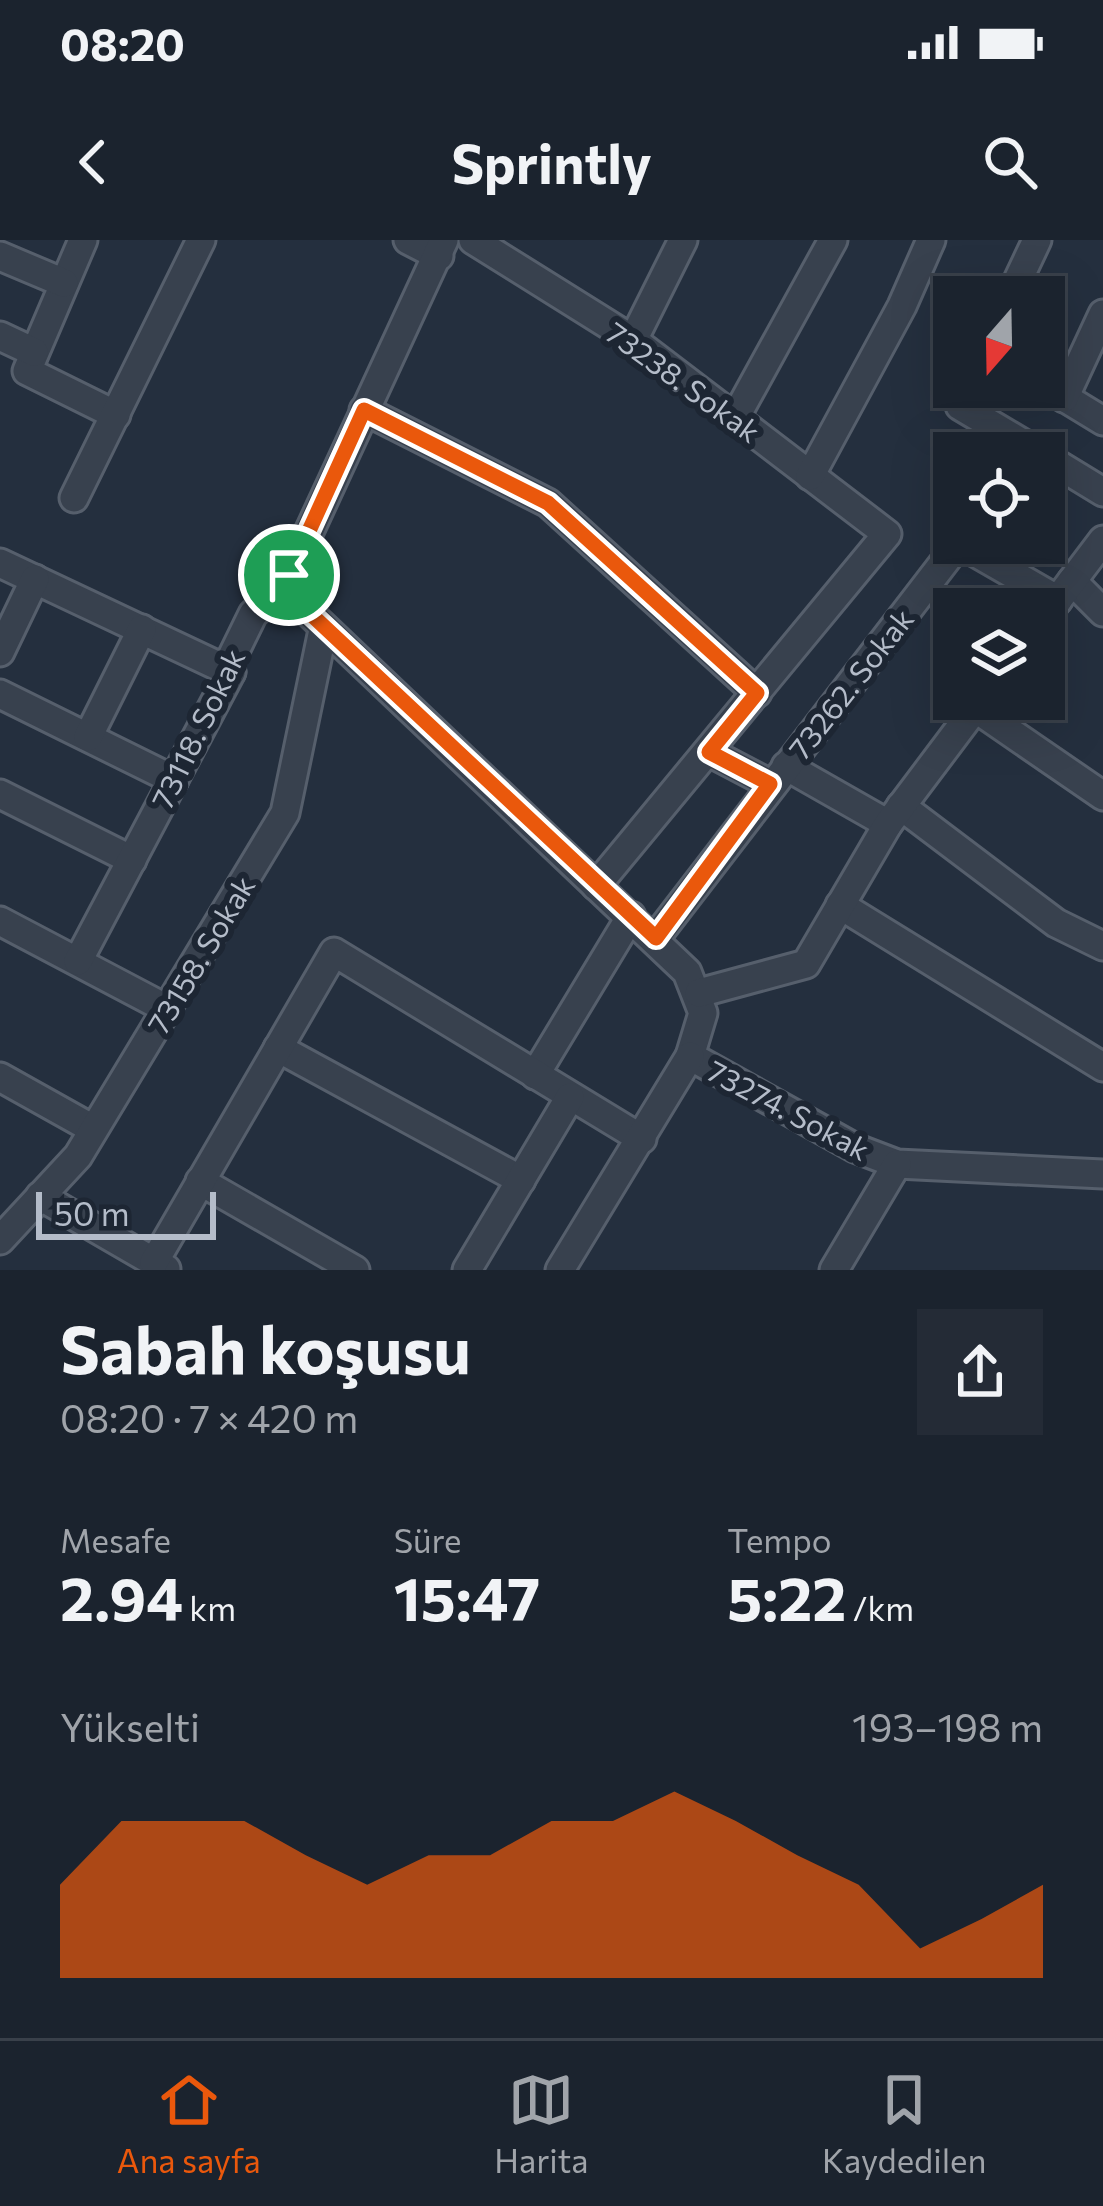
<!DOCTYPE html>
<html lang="tr">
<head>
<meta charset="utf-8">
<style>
  :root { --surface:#1b232e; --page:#242b36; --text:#f1f3f6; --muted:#a0a4aa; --line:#39404a; --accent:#ea580c }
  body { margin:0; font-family:Commissioner,sans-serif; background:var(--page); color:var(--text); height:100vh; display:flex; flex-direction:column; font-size:45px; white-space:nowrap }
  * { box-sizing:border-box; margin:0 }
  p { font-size:39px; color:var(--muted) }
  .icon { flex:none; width:66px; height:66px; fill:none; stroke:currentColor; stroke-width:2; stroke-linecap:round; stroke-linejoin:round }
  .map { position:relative; height:1030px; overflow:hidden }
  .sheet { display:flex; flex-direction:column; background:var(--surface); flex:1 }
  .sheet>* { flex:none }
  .needle { width:78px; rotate:200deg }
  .controls { position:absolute; left:933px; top:36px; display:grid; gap:24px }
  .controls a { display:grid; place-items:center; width:132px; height:132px; border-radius:0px; background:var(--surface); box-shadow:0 12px 48px #0002,0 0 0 3px var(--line); font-size:60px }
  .scale { position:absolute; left:36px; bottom:30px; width:180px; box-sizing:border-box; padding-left:12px; border:6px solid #b4bcc9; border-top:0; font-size:33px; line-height:42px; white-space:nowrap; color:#b4bcc9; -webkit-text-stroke:9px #1d2633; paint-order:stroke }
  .pin { position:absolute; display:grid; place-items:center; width:102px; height:102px; color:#fff; margin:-51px; border:6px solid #fff; border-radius:50%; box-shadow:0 3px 12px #0007 }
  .round { display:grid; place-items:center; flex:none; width:126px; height:126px; border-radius:0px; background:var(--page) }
  .head { display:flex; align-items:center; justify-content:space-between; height:204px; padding:0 60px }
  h1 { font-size:66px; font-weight:700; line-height:90px }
  .figures { display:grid; grid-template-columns:repeat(3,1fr); gap:18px; height:204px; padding:12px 60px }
  .figures div { display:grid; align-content:center }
  .figures b { font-size:60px; font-weight:700 }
  .figures small { font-size:33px; font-weight:400 }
  .figures p { font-size:33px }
  .chart { height:336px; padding:24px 60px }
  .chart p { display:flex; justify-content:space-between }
  .chart svg { width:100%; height:216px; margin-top:12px; fill:var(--accent); opacity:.7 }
  .status { display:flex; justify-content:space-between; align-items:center; height:84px; padding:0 60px; background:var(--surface); direction:ltr }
  .status svg { height:33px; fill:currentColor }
  header { display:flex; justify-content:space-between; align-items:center; height:156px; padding:0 60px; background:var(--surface); font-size:54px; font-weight:700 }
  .menu { display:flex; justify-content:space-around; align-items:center; height:168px; border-top:3px solid var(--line); background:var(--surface); font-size:33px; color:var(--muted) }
  .menu a { display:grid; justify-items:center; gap:6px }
  .menu .selected { color:var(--accent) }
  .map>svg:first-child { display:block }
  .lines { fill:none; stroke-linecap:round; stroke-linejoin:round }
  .minor-casing { stroke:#565f6c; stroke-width:33 }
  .minor { stroke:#38414e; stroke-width:27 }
  .route-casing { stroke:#fff; stroke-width:24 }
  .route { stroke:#ea580c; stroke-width:15 }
  .labels { text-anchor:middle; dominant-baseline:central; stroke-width:12; stroke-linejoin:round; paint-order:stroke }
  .street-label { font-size:30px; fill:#b4bcc9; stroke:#1d2633 }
</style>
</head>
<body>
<div class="status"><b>08:20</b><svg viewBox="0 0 49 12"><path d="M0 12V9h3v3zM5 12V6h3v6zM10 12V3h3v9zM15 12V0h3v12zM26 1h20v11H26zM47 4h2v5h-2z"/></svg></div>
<header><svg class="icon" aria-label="back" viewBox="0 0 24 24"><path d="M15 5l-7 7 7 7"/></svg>Sprintly<svg class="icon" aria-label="search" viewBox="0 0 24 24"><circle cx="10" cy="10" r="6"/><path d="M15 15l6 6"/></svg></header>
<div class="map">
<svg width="1103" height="1030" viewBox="0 0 1103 1030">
  <rect width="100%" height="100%" fill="#242f3e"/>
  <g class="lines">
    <defs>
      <g id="minor">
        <polyline points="83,0 27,131 116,175"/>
        <polyline points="408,0 439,16"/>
        <polyline points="473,0 633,100 887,294 596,646"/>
        <polyline points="0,16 64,43"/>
        <polyline points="1010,57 1037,0"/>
        <polyline points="0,96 34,112"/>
        <polyline points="633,100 683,0"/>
        <polyline points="1044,145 1103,181"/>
        <polyline points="969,147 960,166 1039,213"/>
        <polyline points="1064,158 1103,74"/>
        <polyline points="364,170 548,263 757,453"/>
        <polyline points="735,178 833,0"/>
        <polyline points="1044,216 1103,252"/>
        <polyline points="810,236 902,66 931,0"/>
        <polyline points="74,258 201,0"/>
        <polyline points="959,303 1058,360"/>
        <polyline points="0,323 231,432"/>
        <polyline points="1072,341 1103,372"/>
        <polyline points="283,348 687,732 703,773 690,816 855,908 897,924 1103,934"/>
        <polyline points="1044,378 1103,300"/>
        <polyline points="0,412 35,339"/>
        <polyline points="0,454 174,540"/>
        <polyline points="975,468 1103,556"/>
        <polyline points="88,497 142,389"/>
        <polyline points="709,512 770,544"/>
        <polyline points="786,526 888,584"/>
        <polyline points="0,554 132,620"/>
        <polyline points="901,566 1056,683 1103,706"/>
        <polyline points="840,665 1103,827"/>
        <polyline points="0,681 167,769"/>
        <polyline points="656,697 959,303"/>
        <polyline points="78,721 231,432 229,423 253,374 283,348 444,0"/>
        <polyline points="699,753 806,724 888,584 982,459"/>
        <polyline points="278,808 521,940"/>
        <polyline points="535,835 631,676"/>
        <polyline points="0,837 93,889"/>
        <polyline points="200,941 355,1030"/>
        <polyline points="40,956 166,1029"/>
        <polyline points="0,1000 78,916 285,573 323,390"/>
        <polyline points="154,1022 334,712 642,899"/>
        <polyline points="467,1030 570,857"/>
        <polyline points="560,1030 690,816"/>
        <polyline points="834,1030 897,924"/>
      </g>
    </defs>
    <use href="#minor" class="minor-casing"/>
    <use href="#minor" class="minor"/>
  </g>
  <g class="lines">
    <defs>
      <polygon id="route" points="364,170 548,263 757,453 709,512 770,544 656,698 283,348"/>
    </defs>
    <use href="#route" class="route-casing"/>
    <use href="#route" class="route"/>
  </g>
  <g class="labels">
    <g class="street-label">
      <text transform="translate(684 141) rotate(36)">73238. Sokak</text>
      <text transform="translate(850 443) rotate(-52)">73262. Sokak</text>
      <text transform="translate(197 488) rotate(-64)">73118. Sokak</text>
      <text transform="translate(200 714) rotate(-59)">73158. Sokak</text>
      <text transform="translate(789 869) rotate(28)">73274. Sokak</text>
    </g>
  </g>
</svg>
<div class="controls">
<a><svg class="needle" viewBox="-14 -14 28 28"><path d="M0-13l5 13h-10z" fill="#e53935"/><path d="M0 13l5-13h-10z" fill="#a0a4aa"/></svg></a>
<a><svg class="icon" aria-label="locate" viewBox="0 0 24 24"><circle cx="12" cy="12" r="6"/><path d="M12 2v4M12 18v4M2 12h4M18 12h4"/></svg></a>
<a><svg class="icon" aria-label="layers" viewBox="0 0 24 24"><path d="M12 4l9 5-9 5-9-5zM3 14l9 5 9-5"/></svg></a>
</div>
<div class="scale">50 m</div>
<div class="pin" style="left:289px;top:335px;background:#1e9e55"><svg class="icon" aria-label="arrive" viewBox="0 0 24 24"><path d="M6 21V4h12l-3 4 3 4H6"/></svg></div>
</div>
<section class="sheet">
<div class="head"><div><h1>Sabah koşusu</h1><p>08:20 · 7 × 420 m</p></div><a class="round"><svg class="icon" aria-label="share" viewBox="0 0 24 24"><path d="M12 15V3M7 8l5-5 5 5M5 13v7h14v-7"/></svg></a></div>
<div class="figures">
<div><p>Mesafe</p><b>2.94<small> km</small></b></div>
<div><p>Süre</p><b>15:47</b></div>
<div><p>Tempo</p><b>5:22<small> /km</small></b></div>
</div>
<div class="chart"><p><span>Yükselti</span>193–198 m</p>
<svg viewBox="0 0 160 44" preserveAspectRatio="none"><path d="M0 44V25L10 12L20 12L30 12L40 19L50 25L60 19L70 19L80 12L90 12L100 6L110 12L120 19L130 25L140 38L150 32L160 25V44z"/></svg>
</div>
</section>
<nav class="menu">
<a class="selected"><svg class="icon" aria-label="home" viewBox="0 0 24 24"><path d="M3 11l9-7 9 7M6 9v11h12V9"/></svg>Ana sayfa</a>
<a><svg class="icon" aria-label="map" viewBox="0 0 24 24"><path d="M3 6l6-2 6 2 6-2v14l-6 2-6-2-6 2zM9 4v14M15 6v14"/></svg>Harita</a>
<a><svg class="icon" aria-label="saved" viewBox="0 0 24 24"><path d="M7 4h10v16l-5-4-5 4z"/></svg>Kaydedilen</a>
</nav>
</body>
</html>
